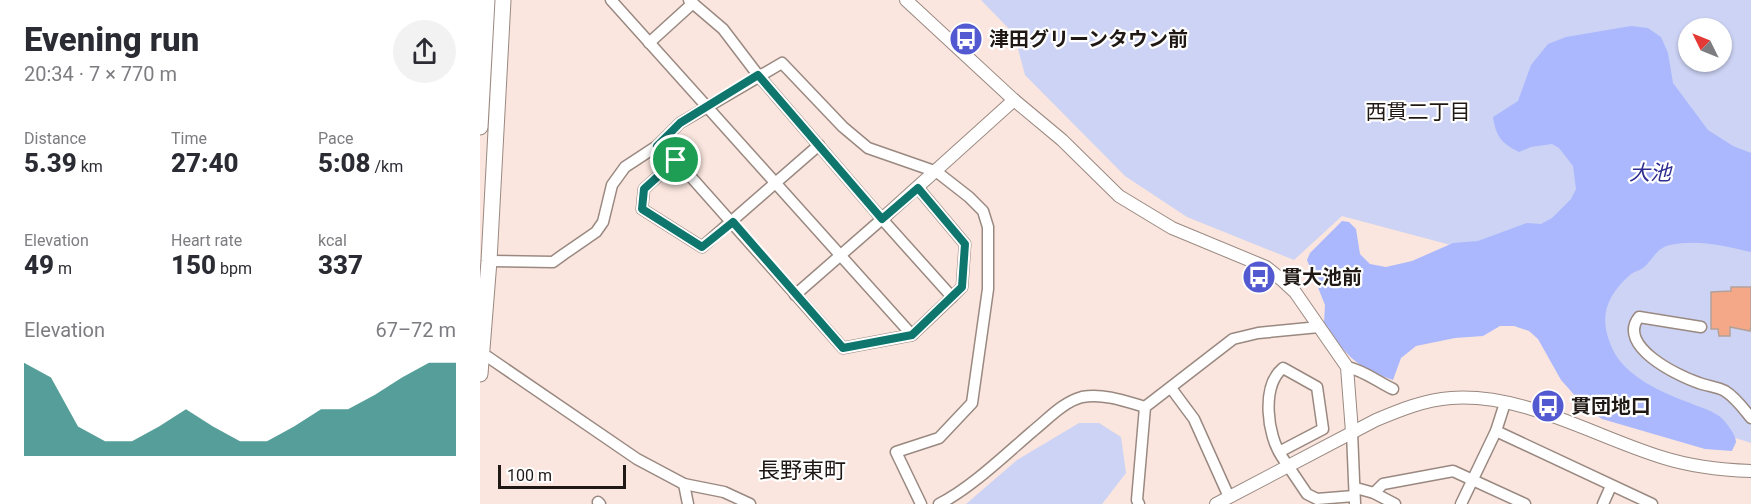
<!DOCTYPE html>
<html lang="en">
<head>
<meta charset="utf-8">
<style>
  :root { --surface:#fff; --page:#f2f2f3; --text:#2b2b33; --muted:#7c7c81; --accent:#0f766e }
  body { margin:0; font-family:Roboto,"Noto Sans JP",sans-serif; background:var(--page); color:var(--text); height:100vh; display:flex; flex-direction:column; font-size:22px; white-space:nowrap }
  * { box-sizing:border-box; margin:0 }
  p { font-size:20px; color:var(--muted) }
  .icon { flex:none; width:33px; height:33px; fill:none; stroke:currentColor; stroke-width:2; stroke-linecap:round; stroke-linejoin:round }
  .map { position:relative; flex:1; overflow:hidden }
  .drawer { display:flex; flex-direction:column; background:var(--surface); width:480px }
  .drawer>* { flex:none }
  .needle { width:39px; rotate:313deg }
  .tools { position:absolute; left:1198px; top:18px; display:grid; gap:12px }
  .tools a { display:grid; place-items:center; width:54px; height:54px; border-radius:50%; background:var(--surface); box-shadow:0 2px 4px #0004; font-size:30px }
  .scale { position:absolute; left:18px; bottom:15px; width:128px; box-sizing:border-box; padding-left:6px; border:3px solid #1f1815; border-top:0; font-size:16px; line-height:21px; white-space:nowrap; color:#1f1815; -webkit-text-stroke:4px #fff; paint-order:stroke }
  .pin { position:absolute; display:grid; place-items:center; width:51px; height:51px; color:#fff; margin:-26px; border:3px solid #fff; border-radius:50%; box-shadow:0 2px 6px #0007 }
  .round { display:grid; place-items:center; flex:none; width:63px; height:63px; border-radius:32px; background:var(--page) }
  .summary { display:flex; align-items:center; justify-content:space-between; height:102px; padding:0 24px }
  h1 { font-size:33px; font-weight:800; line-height:45px }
  .metrics { display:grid; grid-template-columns:repeat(3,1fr); gap:9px; height:102px; padding:6px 24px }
  .metrics div { display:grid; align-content:center }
  .metrics b { font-size:26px; font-weight:800 }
  .metrics small { font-size:16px; font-weight:400 }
  .metrics p { font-size:16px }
  .chart { height:168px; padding:12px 24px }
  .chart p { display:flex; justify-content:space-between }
  .chart svg { width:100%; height:108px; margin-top:6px; fill:var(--accent); opacity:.7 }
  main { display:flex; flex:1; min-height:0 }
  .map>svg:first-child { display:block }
  .green { fill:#ccd3f4; fill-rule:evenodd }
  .water { fill:#abb8fe }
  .building { fill:#f5a888; stroke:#b3a199; stroke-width:1.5 }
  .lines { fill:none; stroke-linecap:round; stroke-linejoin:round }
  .minor-casing { stroke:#9a8981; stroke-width:13 }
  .tertiary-casing { stroke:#9a8981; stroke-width:14 }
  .primary-casing { stroke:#9a8981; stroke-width:17 }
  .minor { stroke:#fff; stroke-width:10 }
  .tertiary { stroke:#fff; stroke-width:12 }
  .primary { stroke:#fff; stroke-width:15 }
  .route-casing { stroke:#fff; stroke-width:12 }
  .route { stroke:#0f766e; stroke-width:8 }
  .labels { text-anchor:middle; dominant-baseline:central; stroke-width:4.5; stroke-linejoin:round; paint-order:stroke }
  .poi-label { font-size:20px; font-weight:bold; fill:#1f1815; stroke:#fff; text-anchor:start }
  .neighbourhood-label { font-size:21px; fill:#1f1815; stroke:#fff }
  .water-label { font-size:21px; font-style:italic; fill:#2f2e90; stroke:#fff }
  .quarter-label { font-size:22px; fill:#1f1815; stroke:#fff }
</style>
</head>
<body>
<main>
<section class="drawer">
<div class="summary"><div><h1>Evening run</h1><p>20:34 · 7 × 770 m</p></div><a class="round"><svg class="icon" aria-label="share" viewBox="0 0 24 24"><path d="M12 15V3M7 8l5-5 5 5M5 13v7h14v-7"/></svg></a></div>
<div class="metrics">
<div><p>Distance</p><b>5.39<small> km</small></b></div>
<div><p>Time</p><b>27:40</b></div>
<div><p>Pace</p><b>5:08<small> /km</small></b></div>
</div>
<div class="metrics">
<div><p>Elevation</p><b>49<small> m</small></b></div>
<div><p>Heart rate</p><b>150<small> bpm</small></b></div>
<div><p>kcal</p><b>337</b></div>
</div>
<div class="chart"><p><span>Elevation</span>67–72 m</p>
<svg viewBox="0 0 160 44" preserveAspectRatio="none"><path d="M0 44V6L10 12L20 32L30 38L40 38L50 32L60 25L70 32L80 38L90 38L100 32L110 25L120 25L130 19L140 12L150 6L160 6V44z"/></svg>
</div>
</section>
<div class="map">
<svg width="1271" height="504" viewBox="0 0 1271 504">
  <rect width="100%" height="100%" fill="#fae6de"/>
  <g class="green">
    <path d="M501,0H1271V443L1215,425L1139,373L1087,276L862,216L814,260L707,217L645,176L545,75L534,34ZM1209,28H1242V62H1209Z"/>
    <polygon points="599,423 619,423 641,437 646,473 622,504 486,504 537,460"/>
  </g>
  <path class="water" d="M1151,26L1168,28L1181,37L1188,53L1193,83L1228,130L1253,146L1271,153V252C1246,246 1216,239 1190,245C1176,248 1173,260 1163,268C1159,271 1155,271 1151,274C1125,297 1118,318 1133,350C1146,377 1183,393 1210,403C1219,407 1231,410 1239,416C1245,420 1256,435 1256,442C1255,445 1253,448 1252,451L1225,449L1122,419L1106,408L1081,380L1058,339L1049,331L1034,326H1020L1003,336L975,338L936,346L921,358L913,380C875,367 866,355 844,323L845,305L827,260L830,253L862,221L869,222L876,229L880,254L890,264L906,267L932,261L973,243L998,241L1047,223L1061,224L1072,218L1091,199L1096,189L1093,166L1079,148L1072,144L1051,147L1039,152C1021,143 1016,136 1013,117L1038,101L1051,65L1068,44L1086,37Z"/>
  <polygon class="building" points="1251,287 1271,287 1271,326 1270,331 1250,327 1250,336 1239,336 1238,329 1231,329 1231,292 1251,291"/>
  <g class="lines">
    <defs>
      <g id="minor">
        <polyline points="131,0 432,335"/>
        <polyline points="169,43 213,3"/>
        <polyline points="177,146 196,160 363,348 432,335 472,297 402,219 278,75 243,29 209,0"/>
        <polyline points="196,160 164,189 162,209 222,247 339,145"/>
        <polyline points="438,188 485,244 482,287 472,297"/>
        <polyline points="9,261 73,262 84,254 116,232 123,222 132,185 145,167 177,146 200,123 302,63 363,127 388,148 457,172 489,197 503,211 508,227 508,289 492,403 459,438 416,452 441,504"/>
        <polyline points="315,295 402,219"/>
        <path d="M1221,327L1159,317C1136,346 1198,376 1219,383C1227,386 1238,387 1245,391C1256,398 1263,408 1271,418"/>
        <polyline points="0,354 8,357 157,459 204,484 244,492 270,504"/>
        <path d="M867,367C883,370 898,382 913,389"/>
        <polyline points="691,388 714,419 749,497"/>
        <polyline points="1016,431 1172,504"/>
        <polyline points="872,432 875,504"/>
        <path d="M799,452L843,429L837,387L803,368C781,386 787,435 802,457L827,494L837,499L874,496"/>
        <polyline points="204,484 208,504"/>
        <polyline points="876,488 894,493 915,504"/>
        <polyline points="894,493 903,484 973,471 1045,504"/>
        <polyline points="118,502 120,504"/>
        <path d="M459,504C490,489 526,454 553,431C568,419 583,402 602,397C623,393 645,401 665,407"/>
        <polyline points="659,504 657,500 665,407 753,339 778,333 839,327"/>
        <polyline points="981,504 1016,431 1025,403"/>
        <polyline points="1123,504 1131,486"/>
      </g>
      <g id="tertiary">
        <polyline points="426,0 534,100 582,140 639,196 692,228 786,267 802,280 815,292 867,367 872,432"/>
        <polyline points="402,219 534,100"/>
        <path d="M736,504L896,420C920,410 944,400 971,398C1044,393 1113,436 1181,457C1209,466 1241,470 1271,471"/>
      </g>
      <g id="primary">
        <polyline points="0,127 7,0"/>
        <polyline points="0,374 9,261 23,0"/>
      </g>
    </defs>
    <use href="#minor" class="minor-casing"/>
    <use href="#tertiary" class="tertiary-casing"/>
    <use href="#primary" class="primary-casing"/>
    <use href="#minor" class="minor"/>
    <use href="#tertiary" class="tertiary"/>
    <use href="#primary" class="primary"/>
  </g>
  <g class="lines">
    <defs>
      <polygon id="route" points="278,75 402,219 438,188 485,244 482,287 432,335 363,348 253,222 222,247 162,209 164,189 196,160 177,146 200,123"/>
    </defs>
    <use href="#route" class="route-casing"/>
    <use href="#route" class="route"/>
  </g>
  <defs>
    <symbol id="bus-disc" viewBox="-11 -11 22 22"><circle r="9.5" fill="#5359d0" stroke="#fff"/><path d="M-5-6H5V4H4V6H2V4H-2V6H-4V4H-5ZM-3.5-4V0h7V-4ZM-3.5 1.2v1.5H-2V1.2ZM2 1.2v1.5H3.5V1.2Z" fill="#fff"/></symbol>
  </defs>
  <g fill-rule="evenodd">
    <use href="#bus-disc" x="467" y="20" width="38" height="38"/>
    <use href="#bus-disc" x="760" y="258" width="38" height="38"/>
    <use href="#bus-disc" x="1049" y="387" width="38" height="38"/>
  </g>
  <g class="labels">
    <g class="poi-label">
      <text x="509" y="39">津田グリーンタウン前</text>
      <text x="802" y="277">貫大池前</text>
      <text x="1091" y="406">貫団地口</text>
    </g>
    <g class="neighbourhood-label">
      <text x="938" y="112">西貫二丁目</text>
    </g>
    <g class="water-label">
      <text x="1170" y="173">大池</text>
    </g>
    <g class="quarter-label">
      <text x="322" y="470">長野東町</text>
    </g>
  </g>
</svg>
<div class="tools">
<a><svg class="needle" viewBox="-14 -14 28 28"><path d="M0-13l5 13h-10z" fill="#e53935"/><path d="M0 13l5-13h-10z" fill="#7c7c81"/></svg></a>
</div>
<div class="scale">100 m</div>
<div class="pin" style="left:196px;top:160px;background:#1e9e55"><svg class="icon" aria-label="arrive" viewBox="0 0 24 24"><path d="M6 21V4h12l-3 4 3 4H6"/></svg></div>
</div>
</main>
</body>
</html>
